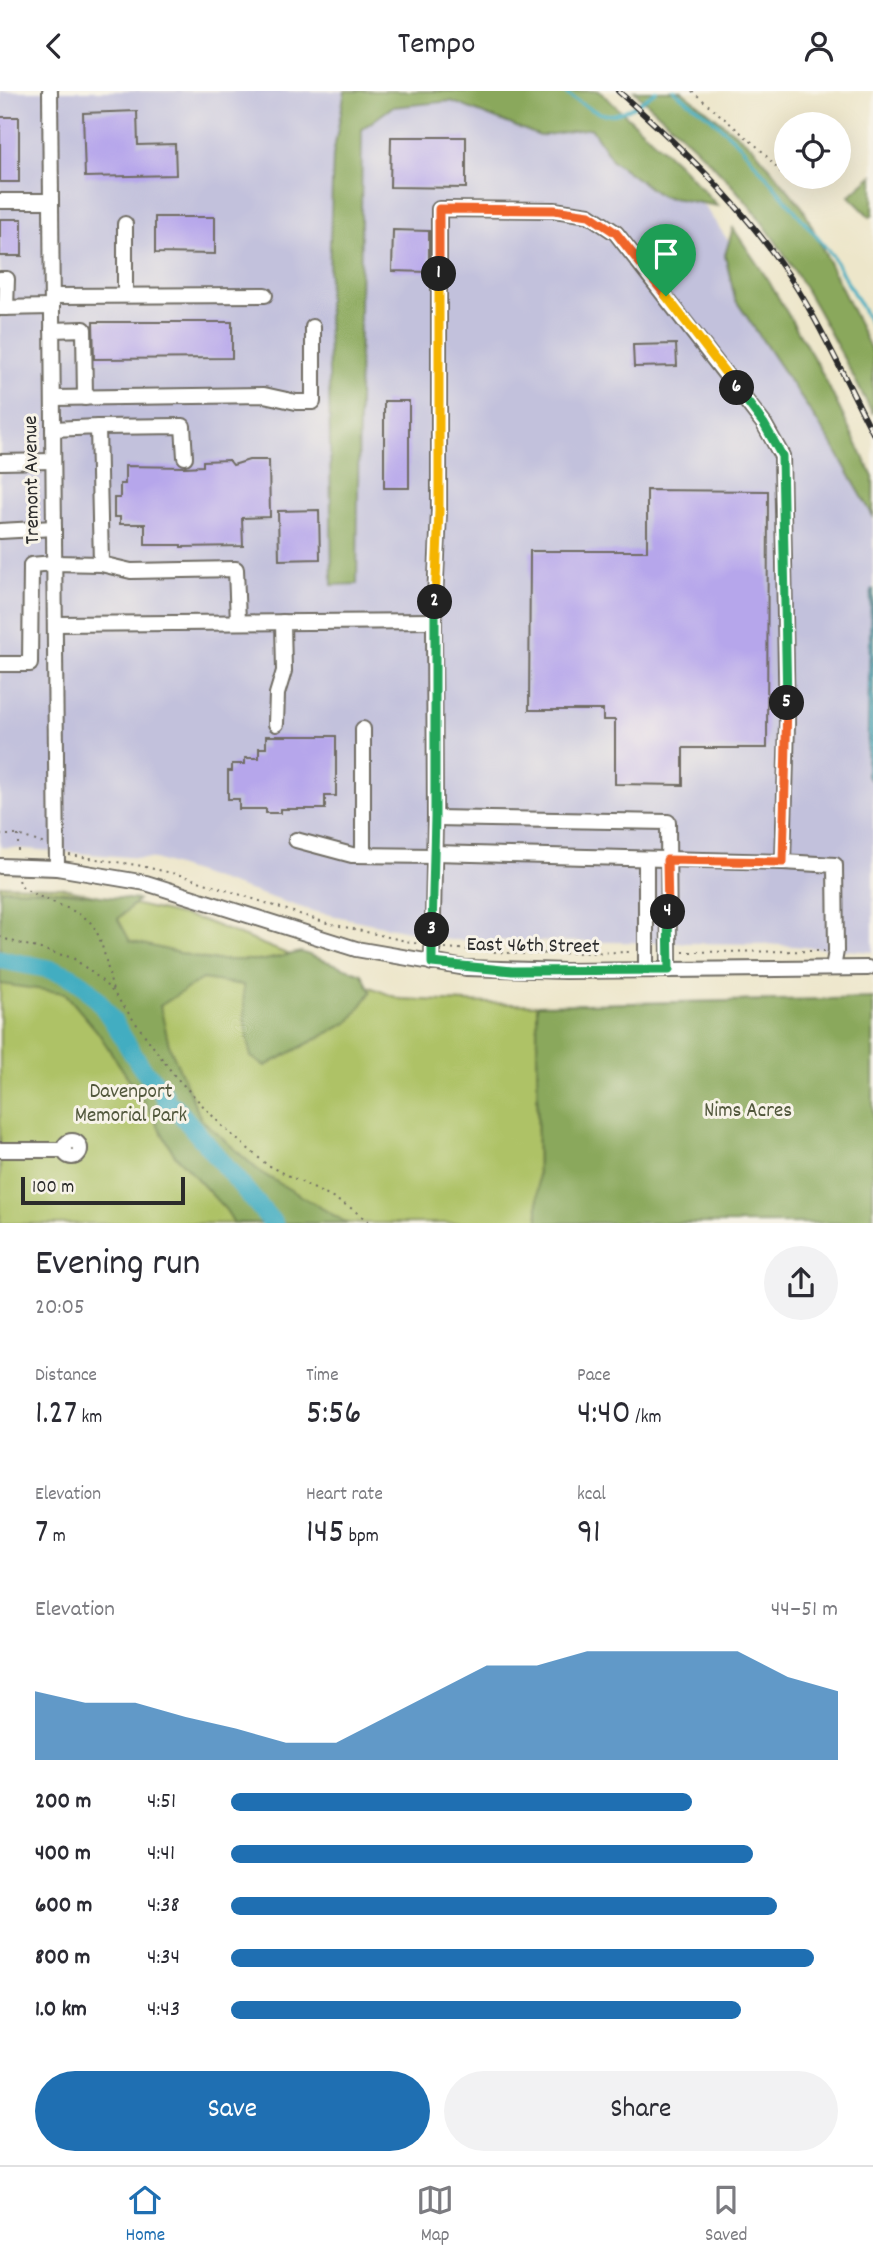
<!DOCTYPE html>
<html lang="en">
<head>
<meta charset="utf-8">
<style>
  :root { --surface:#fff; --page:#f2f2f3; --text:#2b2b33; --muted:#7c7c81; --line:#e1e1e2; --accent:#1f6fb2 }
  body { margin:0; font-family:Dekko,sans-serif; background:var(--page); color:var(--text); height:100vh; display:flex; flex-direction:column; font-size:26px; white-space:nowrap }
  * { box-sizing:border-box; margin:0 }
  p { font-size:23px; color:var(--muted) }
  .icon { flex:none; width:38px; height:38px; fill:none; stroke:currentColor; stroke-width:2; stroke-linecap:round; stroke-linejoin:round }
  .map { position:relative; height:1132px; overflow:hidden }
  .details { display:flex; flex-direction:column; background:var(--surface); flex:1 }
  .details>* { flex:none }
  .fabs { position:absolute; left:774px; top:21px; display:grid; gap:14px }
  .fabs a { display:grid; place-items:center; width:77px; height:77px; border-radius:50%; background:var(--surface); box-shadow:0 7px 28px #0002; font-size:35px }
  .scale { position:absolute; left:21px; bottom:18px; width:164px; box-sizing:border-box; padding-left:7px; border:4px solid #2b2b2b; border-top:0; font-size:19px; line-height:24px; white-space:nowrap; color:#2b2b2b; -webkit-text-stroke:5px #f7f3e8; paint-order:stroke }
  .pin { position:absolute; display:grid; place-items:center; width:60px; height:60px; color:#fff; margin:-72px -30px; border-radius:50% 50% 50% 0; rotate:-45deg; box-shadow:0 0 7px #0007 }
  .pin .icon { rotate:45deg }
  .km { position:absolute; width:35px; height:35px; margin:-18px; border-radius:50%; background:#222; color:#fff; font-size:19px; line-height:35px; text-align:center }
  .round { display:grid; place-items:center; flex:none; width:74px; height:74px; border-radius:37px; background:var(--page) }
  .head { display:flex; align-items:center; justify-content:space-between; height:119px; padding:0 35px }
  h1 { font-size:38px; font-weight:600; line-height:52px }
  .stats { display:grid; grid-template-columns:repeat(3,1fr); gap:10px; height:119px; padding:7px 35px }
  .stats div { display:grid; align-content:center }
  .stats b { font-size:35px; font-weight:600 }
  .stats small { font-size:19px; font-weight:400 }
  .stats p { font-size:19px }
  .chart { height:196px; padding:14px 35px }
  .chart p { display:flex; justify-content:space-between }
  .chart svg { width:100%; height:126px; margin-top:7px; fill:var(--accent); opacity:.7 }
  .action { display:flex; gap:14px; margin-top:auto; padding:14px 35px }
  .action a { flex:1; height:80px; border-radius:42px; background:var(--accent); color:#fff; font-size:28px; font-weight:600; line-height:80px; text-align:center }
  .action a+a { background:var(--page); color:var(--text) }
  ul { padding:0 35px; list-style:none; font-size:23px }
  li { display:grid; grid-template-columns:112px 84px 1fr; align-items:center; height:52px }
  li i { height:18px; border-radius:9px; background:var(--accent) }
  header { display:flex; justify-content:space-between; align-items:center; height:91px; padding:0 35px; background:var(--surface); font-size:32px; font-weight:600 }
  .tab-bar { display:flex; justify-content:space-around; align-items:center; height:98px; border-top:2px solid var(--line); background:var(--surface); font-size:19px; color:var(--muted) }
  .tab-bar a { display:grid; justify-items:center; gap:4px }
  .tab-bar .selected { color:var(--accent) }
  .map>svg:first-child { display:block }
  .industrial { fill:#c2c1dc }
  .green { fill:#aec266; stroke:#6c7648; stroke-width:2 }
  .forest { fill:#8aa85b; stroke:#5a6a43; stroke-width:2 }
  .water { fill:#42adc1; stroke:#366c76; stroke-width:2 }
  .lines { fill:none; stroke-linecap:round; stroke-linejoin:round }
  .stream { stroke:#42adc1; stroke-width:3.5 }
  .river { stroke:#42adc1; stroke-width:19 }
  .building { fill:#b6a6eb }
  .minor-casing { stroke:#6f6c63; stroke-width:18 }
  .path { stroke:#6f6c63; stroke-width:2; stroke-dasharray:2 5; stroke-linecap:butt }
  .minor { stroke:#fff; stroke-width:14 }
  .rail-casing { stroke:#2b2b2b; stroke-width:6 }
  .rail { stroke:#f7f3e8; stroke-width:3.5; stroke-dasharray:10; stroke-linecap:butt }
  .split-1-casing { stroke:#fff; stroke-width:14 }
  .split-2-casing { stroke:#fff; stroke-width:14 }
  .split-3-casing { stroke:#fff; stroke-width:14 }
  .split-4-casing { stroke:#fff; stroke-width:14 }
  .split-5-casing { stroke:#fff; stroke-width:14 }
  .split-6-casing { stroke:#fff; stroke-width:14 }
  .split-7-casing { stroke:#fff; stroke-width:14 }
  .split-1 { stroke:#f0652b; stroke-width:9 }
  .split-2 { stroke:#f5b400; stroke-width:9 }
  .split-3 { stroke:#22a559; stroke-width:9 }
  .split-4 { stroke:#22a559; stroke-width:9 }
  .split-5 { stroke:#f0652b; stroke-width:9 }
  .split-6 { stroke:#22a559; stroke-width:9 }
  .split-7 { stroke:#f5b400; stroke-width:9 }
  .labels { text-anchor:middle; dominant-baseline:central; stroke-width:6; stroke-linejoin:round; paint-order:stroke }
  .street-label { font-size:21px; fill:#2b2b2b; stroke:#f7f3e8 }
  .park-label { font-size:21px; fill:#52583d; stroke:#f7f3e8 }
</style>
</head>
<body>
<header><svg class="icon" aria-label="back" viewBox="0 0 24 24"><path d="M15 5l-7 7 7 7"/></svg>Tempo<svg class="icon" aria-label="person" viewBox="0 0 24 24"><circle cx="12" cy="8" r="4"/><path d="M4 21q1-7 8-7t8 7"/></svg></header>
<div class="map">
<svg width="873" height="1133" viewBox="0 0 873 1133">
  <rect width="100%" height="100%" fill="#f7f3e8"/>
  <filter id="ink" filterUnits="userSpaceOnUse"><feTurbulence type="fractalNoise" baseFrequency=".0143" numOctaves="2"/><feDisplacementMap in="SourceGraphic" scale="14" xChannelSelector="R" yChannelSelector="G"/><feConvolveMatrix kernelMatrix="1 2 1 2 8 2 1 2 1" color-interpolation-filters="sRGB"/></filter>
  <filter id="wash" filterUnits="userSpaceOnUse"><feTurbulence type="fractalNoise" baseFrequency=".00686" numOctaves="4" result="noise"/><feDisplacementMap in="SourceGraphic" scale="28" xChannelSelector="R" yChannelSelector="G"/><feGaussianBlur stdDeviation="1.57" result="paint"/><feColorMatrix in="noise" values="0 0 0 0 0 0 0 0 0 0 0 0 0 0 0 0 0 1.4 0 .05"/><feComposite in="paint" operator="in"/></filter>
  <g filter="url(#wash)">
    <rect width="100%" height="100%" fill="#ede6ca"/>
    <polygon class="industrial" points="0,0 575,0 704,115 789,237 873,401 873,861 766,853 450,849 312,820 155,768 0,756"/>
    <polygon class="green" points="0,794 60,796 202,829 400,908 537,914 538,1132 0,1133"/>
    <g class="forest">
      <polygon points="345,0 599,0 678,72 718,115 661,105 613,70 591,37 540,45 451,10 392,16 362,38 357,493 332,494 328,212 333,64"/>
      <path d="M634,0H682L754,57L803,117L873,263V323C840,261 808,196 767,138C730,85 681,43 634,0Z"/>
      <polygon points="873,84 873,123 870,126 849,105"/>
      <polygon points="733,137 768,189 820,278 873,386 873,425 832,353 735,208 725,164"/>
      <polygon points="0,798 47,799 138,809 118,828 130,850 209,869 265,869 301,861 362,883 371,901 349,931 265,975 251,966 245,932 243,894 202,888 160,915 169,954 201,1028 260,1081 347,1132 234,1132 226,1119 174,1063 146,1014 97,940 65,902 0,893"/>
      <polygon points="873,907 873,1132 538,1132 537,914"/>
    </g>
    <polygon class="water" points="873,498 873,691 867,685 871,499"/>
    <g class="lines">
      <g class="stream">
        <path d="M562,0C607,30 610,33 656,0"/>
        <polyline points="674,0 710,26 740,54 832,164 873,237"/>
      </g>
      <path class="river" d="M0,868C23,875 52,875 73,887C103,904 123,950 142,977C151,988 164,998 167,1012L175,1016L274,1133"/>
    </g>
    <g id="blocks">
      <g class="building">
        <polygon points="137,20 138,54 175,53 176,84 85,86 83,22"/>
        <rect x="0" y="26" width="19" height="65"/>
        <polygon points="391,46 466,46 466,97 390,96"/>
        <polygon points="155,126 215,126 215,163 155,162"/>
        <rect x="0" y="128" width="22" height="37"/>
        <polygon points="393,139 429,140 429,181 392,180"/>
        <polygon points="93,231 232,231 232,267 94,268"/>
        <polygon points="676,253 677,275 634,276 633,254"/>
        <rect x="384" y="310" width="25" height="87"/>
        <polygon points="229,369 233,374 249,369 269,369 270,426 242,427 243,455 181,456 181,454 145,454 145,433 120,433 120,426 114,426 114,407 120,407 120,393 125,393 125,375 185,376 203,375 203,370"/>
        <polygon points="647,399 768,400 767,657 683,657 683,694 615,693 615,629 603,629 603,619 529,619 530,460 647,460"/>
        <polygon points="319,419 320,468 279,469 278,420"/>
        <polygon points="266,645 336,645 336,705 325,705 325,718 280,718 280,722 266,722 266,718 239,718 239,708 228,708 228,680 232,680 232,673 245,673 245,667 259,667 259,657 266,657"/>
      </g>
    </g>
  </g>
  <g filter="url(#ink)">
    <use href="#blocks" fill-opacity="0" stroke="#6f6c63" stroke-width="2"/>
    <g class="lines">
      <defs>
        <g id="minor">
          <polyline points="50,0 57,777"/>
          <polyline points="0,110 51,110"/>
          <polyline points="0,188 7,188 6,217"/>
          <polyline points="125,204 125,133"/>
          <polyline points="52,205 265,204"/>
          <polyline points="0,217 52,216"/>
          <polyline points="52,239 84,238 85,307"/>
          <polyline points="53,307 264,304 296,311 313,311 313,236"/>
          <polyline points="98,336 183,335 185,366"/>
          <polyline points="0,371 53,370"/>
          <polyline points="0,440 54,437"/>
          <polyline points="101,473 131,480 236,478 238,531"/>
          <polyline points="55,533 434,530"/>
          <polyline points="0,573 30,573 31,474 54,472 101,473 98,336 53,338"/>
          <polyline points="276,633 277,603 284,580 283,531"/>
          <polyline points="435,727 668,731 669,879"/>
          <polyline points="296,749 352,764 435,765"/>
          <polyline points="435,762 783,771 835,774 836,860 833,877"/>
          <polyline points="363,764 363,638"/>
          <polyline points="646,769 646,879"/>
          <polyline points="0,775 57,777 146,792 356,858 466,877 565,880 868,877"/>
          <polyline points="432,872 435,727 434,530 439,420 439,118 554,119 589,124 616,142 764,333 782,365 787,632 783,771"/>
          <circle cx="72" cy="1058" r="8"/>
          <polyline points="0,1059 64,1059"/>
        </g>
      </defs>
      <use href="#minor" class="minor-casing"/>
      <g class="path">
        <polyline points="692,0 760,58 787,88"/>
        <polyline points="0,744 18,744 45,753"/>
        <polyline points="18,744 18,762"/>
        <polyline points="69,764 137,774 180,784 327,832 419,853"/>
        <path d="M19,789L22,796L30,801C47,810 78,819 90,831C103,844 108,882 113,900"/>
        <polyline points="0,845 8,849 73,867 99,887 113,901 174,984 224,1037 266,1073 348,1115 372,1133"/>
        <polyline points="445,857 522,863 632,861"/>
        <polyline points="683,861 824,860"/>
      </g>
      <use href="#minor" class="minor"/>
      <defs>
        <path id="rail" d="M618,0C690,64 759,130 807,214C831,256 851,300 873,342"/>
      </defs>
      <use href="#rail" class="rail-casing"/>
      <use href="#rail" class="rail"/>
    </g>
  </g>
  <g class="lines" filter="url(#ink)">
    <defs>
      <polyline id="split-1" points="439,183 439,118 554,119 589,124 616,142 666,205"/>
      <polyline id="split-2" points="435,511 439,420 439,183"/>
      <polyline id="split-3" points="432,839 435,726 435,511"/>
      <polyline id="split-4" points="432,839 432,872 512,880 669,879 668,821"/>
      <polyline id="split-5" points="668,821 667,769 783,771 787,612"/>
      <polyline id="split-6" points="737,297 764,333 782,365 787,612"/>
      <polyline id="split-7" points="666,205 737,297"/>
    </defs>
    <use href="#split-1" class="split-1-casing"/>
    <use href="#split-2" class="split-2-casing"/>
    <use href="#split-3" class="split-3-casing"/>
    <use href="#split-4" class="split-4-casing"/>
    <use href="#split-5" class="split-5-casing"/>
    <use href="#split-6" class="split-6-casing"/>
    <use href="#split-7" class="split-7-casing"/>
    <use href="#split-1" class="split-1"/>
    <use href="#split-2" class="split-2"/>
    <use href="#split-3" class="split-3"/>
    <use href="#split-4" class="split-4"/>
    <use href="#split-5" class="split-5"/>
    <use href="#split-6" class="split-6"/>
    <use href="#split-7" class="split-7"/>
  </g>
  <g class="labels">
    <g class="street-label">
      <text transform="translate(33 389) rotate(-91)">Tremont Avenue</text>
      <text transform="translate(533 856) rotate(1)">East 46th Street</text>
    </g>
    <g class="park-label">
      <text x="131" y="1002">Davenport<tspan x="131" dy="24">Memorial Park</tspan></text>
      <text x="748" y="1021">Nims Acres</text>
    </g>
  </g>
</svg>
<div class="fabs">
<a><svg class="icon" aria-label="locate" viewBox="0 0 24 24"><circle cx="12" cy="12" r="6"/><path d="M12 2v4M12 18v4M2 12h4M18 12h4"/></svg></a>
</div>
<div class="scale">100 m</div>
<div class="pin" style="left:666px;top:205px;background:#1e9e55"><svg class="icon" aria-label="arrive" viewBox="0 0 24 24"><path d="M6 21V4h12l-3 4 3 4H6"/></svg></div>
<b class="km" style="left:439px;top:183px">1</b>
<b class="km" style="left:435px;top:511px">2</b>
<b class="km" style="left:432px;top:839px">3</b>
<b class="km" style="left:668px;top:821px">4</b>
<b class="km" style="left:787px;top:612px">5</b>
<b class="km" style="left:737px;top:297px">6</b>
</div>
<section class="details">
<div class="head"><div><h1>Evening run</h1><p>20:05</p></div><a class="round"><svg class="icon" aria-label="share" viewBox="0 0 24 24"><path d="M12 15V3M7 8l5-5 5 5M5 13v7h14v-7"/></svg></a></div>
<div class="stats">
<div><p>Distance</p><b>1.27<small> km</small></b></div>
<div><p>Time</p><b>5:56</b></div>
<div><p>Pace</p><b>4:40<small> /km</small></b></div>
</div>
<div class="stats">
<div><p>Elevation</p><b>7<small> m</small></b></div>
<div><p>Heart rate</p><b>145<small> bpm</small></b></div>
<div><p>kcal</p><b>91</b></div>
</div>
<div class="chart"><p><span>Elevation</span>44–51 m</p>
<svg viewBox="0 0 160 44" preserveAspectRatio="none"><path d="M0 44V20L10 24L20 24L30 29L40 33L50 38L60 38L70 29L80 20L90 11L100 11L110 6L120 6L130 6L140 6L150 15L160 20V44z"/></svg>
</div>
<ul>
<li><b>200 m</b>4:51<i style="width:76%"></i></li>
<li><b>400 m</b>4:41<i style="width:86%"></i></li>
<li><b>600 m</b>4:38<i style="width:90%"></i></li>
<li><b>800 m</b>4:34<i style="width:96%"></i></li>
<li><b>1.0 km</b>4:43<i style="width:84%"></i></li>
</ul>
<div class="action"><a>Save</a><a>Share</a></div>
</section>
<nav class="tab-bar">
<a class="selected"><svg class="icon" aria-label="home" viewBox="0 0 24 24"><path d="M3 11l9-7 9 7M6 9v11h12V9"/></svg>Home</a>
<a><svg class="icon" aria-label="map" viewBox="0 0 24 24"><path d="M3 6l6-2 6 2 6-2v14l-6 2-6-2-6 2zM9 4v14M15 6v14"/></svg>Map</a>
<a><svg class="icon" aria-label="saved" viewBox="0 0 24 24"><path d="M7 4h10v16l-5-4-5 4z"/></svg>Saved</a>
</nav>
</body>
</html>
